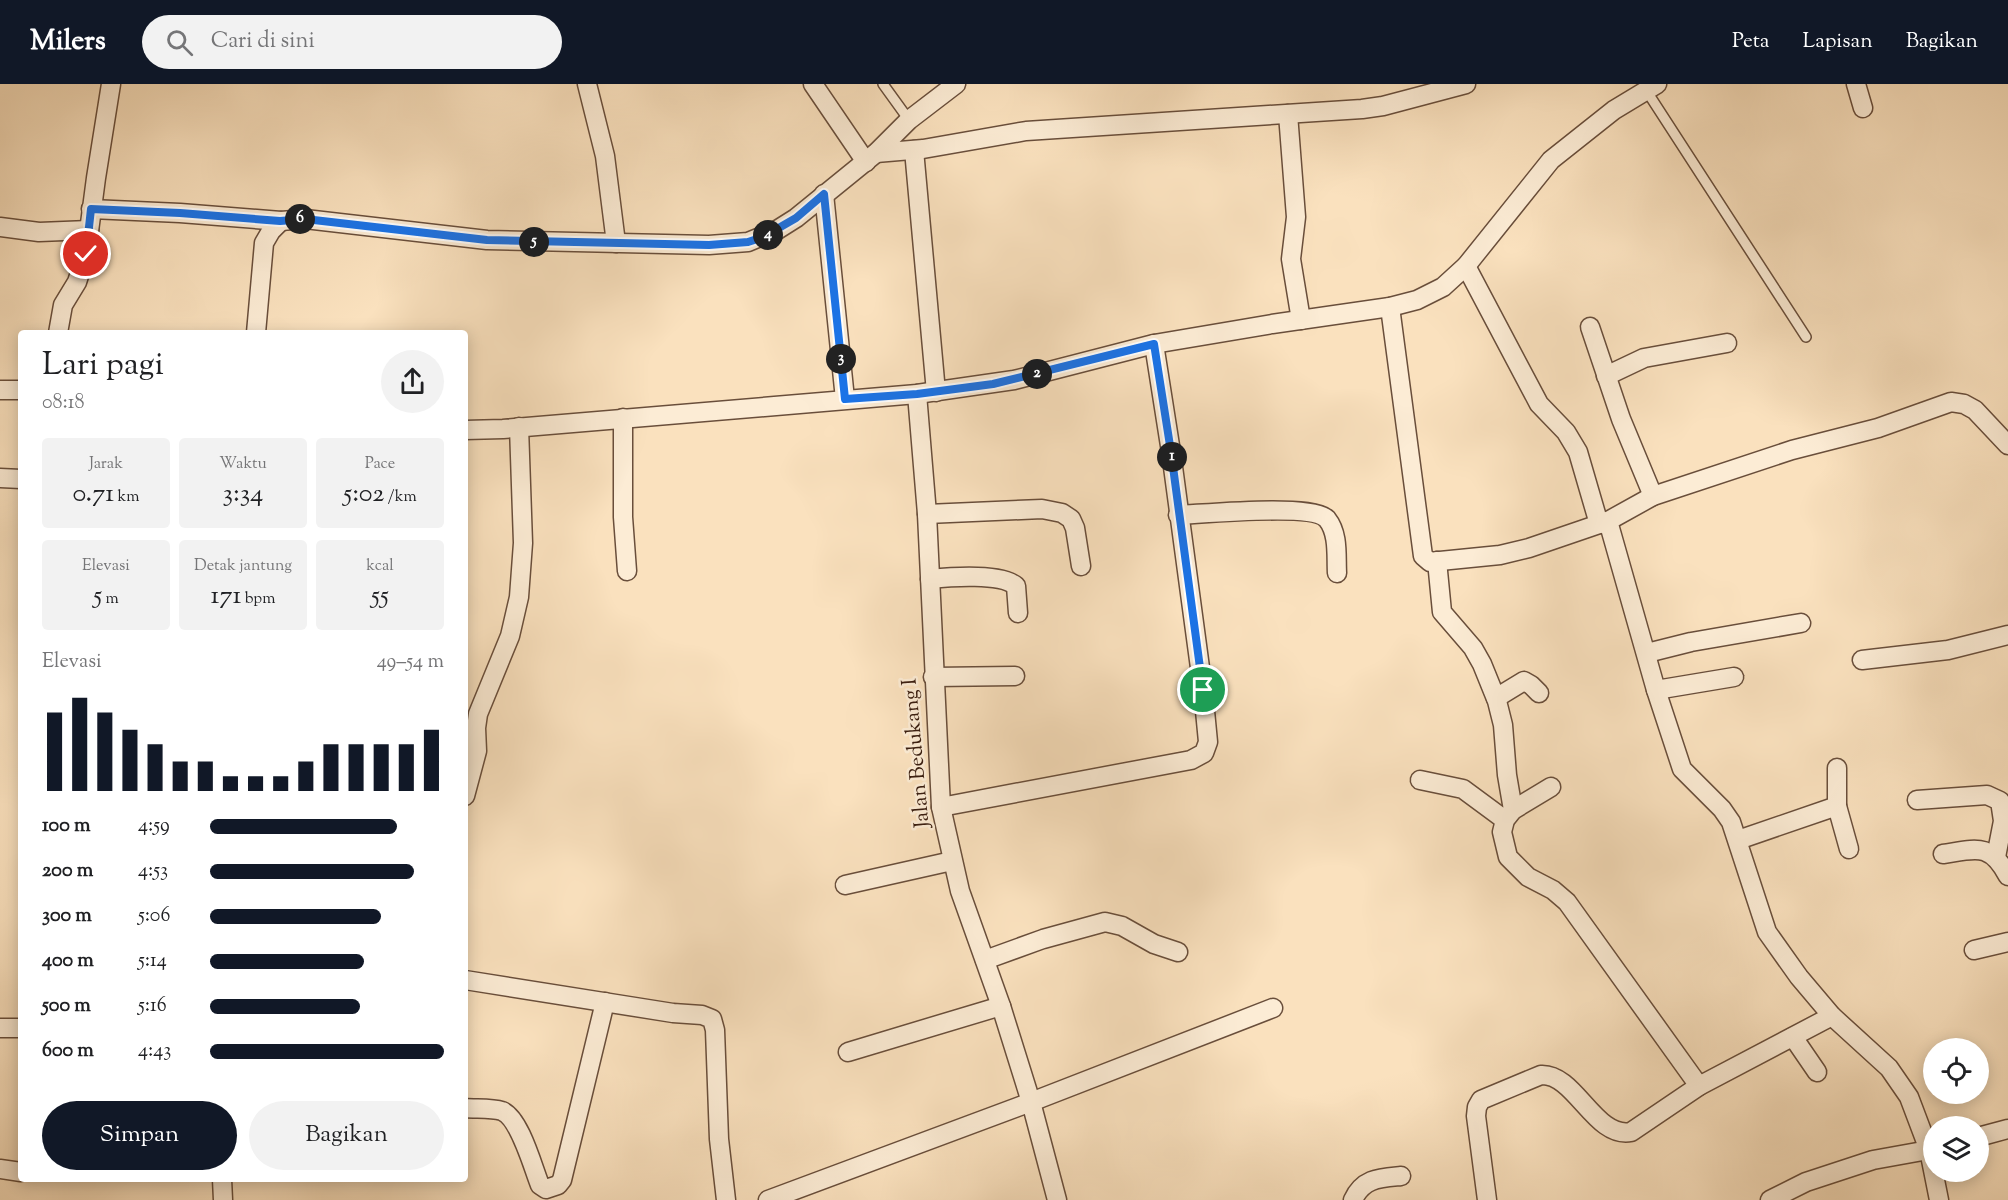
<!DOCTYPE html>
<html lang="id">
<head>
<meta charset="utf-8">
<style>
  :root { --surface:#fff; --page:#f2f2f2; --text:#202124; --muted:#757577; --accent:#111827 }
  body { margin:0; font-family:"Sorts Mill Goudy",serif; background:var(--page); color:var(--text); height:100vh; display:flex; flex-direction:column; font-size:22px; white-space:nowrap }
  * { box-sizing:border-box; margin:0 }
  p { font-size:20px; color:var(--muted) }
  .icon { flex:none; width:33px; height:33px; fill:none; stroke:currentColor; stroke-width:2; stroke-linecap:round; stroke-linejoin:round }
  .map { position:relative; flex:1; overflow:hidden }
  .panel { position:absolute; left:18px; top:246px; width:450px; height:852px; display:flex; flex-direction:column; background:var(--surface); border-radius:6px; box-shadow:0 3px 15px #0003 }
  .panel>* { flex:none }
  .tools { position:absolute; left:1923px; top:954px; display:grid; gap:12px }
  .tools a { display:grid; place-items:center; width:66px; height:66px; border-radius:50%; background:var(--surface); box-shadow:0 3px 15px #0003; font-size:30px }
  .pin { position:absolute; display:grid; place-items:center; width:51px; height:51px; color:#fff; margin:-26px; border:3px solid #fff; border-radius:50%; box-shadow:0 2px 6px #0007 }
  .km { position:absolute; width:30px; height:30px; margin:-15px; border-radius:50%; background:#222; color:#fff; font-size:16px; line-height:30px; text-align:center }
  .round { display:grid; place-items:center; flex:none; width:63px; height:63px; border-radius:32px; background:var(--page) }
  .summary { display:flex; align-items:center; justify-content:space-between; height:102px; padding:0 24px }
  h1 { font-size:33px; font-weight:600; line-height:45px }
  .stats { display:grid; grid-template-columns:repeat(3,1fr); gap:9px; height:102px; padding:6px 24px }
  .stats div { display:grid; align-content:center; border-radius:6px; background:var(--page); text-align:center }
  .stats b { font-size:26px; font-weight:600 }
  .stats small { font-size:16px; font-weight:400 }
  .stats p { font-size:16px }
  .chart { height:168px; padding:12px 24px }
  .chart p { display:flex; justify-content:space-between }
  .chart svg { width:100%; height:108px; margin-top:6px; stroke:var(--accent); stroke-width:6 }
  .action { display:flex; gap:12px; margin-top:auto; padding:12px 24px }
  .action a { flex:1; height:69px; border-radius:36px; background:var(--accent); color:#fff; font-size:24px; font-weight:600; line-height:69px; text-align:center }
  .action a+a { background:var(--page); color:var(--text) }
  ul { padding:0 24px; list-style:none; font-size:20px }
  li { display:grid; grid-template-columns:96px 72px 1fr; align-items:center; height:45px }
  li i { height:15px; border-radius:8px; background:var(--accent) }
  header { display:flex; align-items:center; gap:36px; box-sizing:border-box; height:84px; padding:0 30px; background:var(--accent); color:#fff }
  header strong { font-size:28px }
  nav { display:flex; gap:33px; margin-inline-start:auto; font-size:21px }
  .search { width:420px; height:54px; background:var(--page); display:flex; align-items:center; gap:15px; box-sizing:border-box; padding:0 21px; border-radius:33px; color:var(--muted); font-size:22px }
  .map>svg:first-child { display:block }
  .lines { fill:none; stroke-linecap:round; stroke-linejoin:round }
  .service-casing { stroke:#694e3b; stroke-width:12 }
  .minor-casing { stroke:#694e3b; stroke-width:21 }
  .service { stroke:#fcecd5; stroke-width:9 }
  .minor { stroke:#fcecd5; stroke-width:18 }
  .route-casing { stroke:#fff; stroke-width:12 }
  .route { stroke:#1a73e8; stroke-width:8 }
  .labels { text-anchor:middle; dominant-baseline:central; stroke-width:5; stroke-linejoin:round; paint-order:stroke }
  .street-label { font-size:21px; fill:#391d0f; stroke:#fcecd5 }
</style>
</head>
<body>
<header>
<strong>Milers</strong>
<div class="search"><svg class="icon" aria-label="search" viewBox="0 0 24 24"><circle cx="10" cy="10" r="6"/><path d="M15 15l6 6"/></svg>Cari di sini</div>
<nav><a>Peta</a><a>Lapisan</a><a>Bagikan</a></nav>
</header>
<div class="map">
<svg width="2008" height="1116" viewBox="0 0 2008 1116">
  <rect width="100%" height="100%" fill="#fae1be"/>
  <filter id="stains"><feTurbulence type="fractalNoise" baseFrequency=".00333" numOctaves="4"/><feColorMatrix values="0 0 0 0 .2 0 0 0 0 .09 0 0 0 0 .02 0 0 0 .5 -.17"/></filter>
  <radialGradient id="worn" r=".72"><stop offset=".6" stop-color="#630" stop-opacity="0"/><stop offset="1" stop-color="#630" stop-opacity=".3"/></radialGradient>
  <g class="lines">
    <defs>
      <g id="service">
        <polyline points="883,0 909,36"/>
        <polyline points="1646,6 1806,253"/>
      </g>
      <g id="minor">
        <polyline points="587,0 605,72 616,159"/>
        <polyline points="813,0 866,78"/>
        <polyline points="1856,0 1863,24"/>
        <polyline points="1288,30 1296,133 1291,175 1301,236"/>
        <polyline points="914,66 936,308"/>
        <polyline points="876,69 923,65 1026,47 1362,25 1383,22 1466,0"/>
        <polyline points="824,110 845,315"/>
        <polyline points="91,125 180,129 281,137 305,135 487,156 709,161 748,158 777,146 796,134 876,69 909,36 956,0"/>
        <polyline points="0,143 39,148 89,146"/>
        <polyline points="1466,182 1539,320 1566,348 1578,368 1599,440"/>
        <polyline points="1390,223 1423,472 1430,478 1500,471 1529,464 1608,437 1653,412 1792,366 1878,344 1951,318 1964,320 1975,326 2008,361"/>
        <polyline points="1590,243 1621,335 1653,412"/>
        <polyline points="58,249 63,221 77,198 86,170 96,94 111,0"/>
        <polyline points="256,249 264,159 271,147 281,137"/>
        <polyline points="1606,292 1644,274 1727,259"/>
        <polyline points="0,306 21,306"/>
        <polyline points="917,310 927,430 941,723 960,807 1001,922 1031,1018 1057,1116"/>
        <polyline points="623,334 623,433 627,487"/>
        <polyline points="465,346 503,345 917,310 1014,296 1154,260 1272,240 1390,223 1417,216 1443,203 1466,182 1551,76 1614,26 1657,0"/>
        <polyline points="0,394 21,395"/>
        <polyline points="927,430 1042,425 1062,429 1071,435 1075,444 1081,482"/>
        <path d="M1178,431C1203,430 1312,419 1327,435C1339,450 1336,472 1337,489"/>
        <polyline points="1608,437 1656,606 1682,685 1722,725 1731,738 1767,848 1799,893 1832,932 1889,984 1909,1013 1929,1066 1939,1116"/>
        <polyline points="1437,477 1442,528 1473,564 1482,580 1497,617 1503,641 1507,691 1513,726"/>
        <path d="M930,495C950,493 1001,489 1016,502L1018,529"/>
        <polyline points="1647,569 1691,558 1801,539"/>
        <polyline points="1862,576 1948,566 2008,551"/>
        <polyline points="933,593 1015,592"/>
        <polyline points="1656,606 1734,593"/>
        <polyline points="1496,614 1524,597 1531,601 1539,609"/>
        <polyline points="1420,696 1463,705 1505,736"/>
        <polyline points="1551,703 1513,726 1505,736 1502,748 1508,773 1528,793 1553,806 1567,818 1699,1002"/>
        <polyline points="465,712 477,667 476,644 478,630 510,552 519,513 523,459 519,343"/>
        <polyline points="1917,716 1987,711 2000,717 2003,737 1996,773"/>
        <polyline points="1837,722 1849,765"/>
        <polyline points="941,723 1191,676 1204,669 1208,658 1203,606 1171,368 1154,260"/>
        <polyline points="1738,756 1837,722 1837,684"/>
        <path d="M1943,770C1976,765 1990,758 2008,792"/>
        <polyline points="845,801 952,777"/>
        <polyline points="1974,866 2008,858"/>
        <polyline points="985,876 1043,855 1105,838 1122,842 1154,860 1178,868"/>
        <polyline points="465,896 673,929 702,931 712,935 715,946 719,1055 726,1116"/>
        <polyline points="0,944 21,944"/>
        <polyline points="1793,953 1817,988"/>
        <polyline points="848,968 1001,922"/>
        <path d="M465,1024C476,1025 492,1024 502,1027C520,1034 533,1084 540,1101L546,1105L558,1101L562,1096L605,918"/>
        <polyline points="1978,1053 2008,1045"/>
        <polyline points="0,1085 21,1088"/>
        <polyline points="222,1095 223,1116"/>
        <polyline points="768,1116 1031,1018 1273,924"/>
        <path d="M1353,1116C1363,1094 1380,1094 1401,1092"/>
        <path d="M1487,1116L1476,1032L1477,1023L1481,1016L1541,991C1575,989 1595,1055 1631,1048L1699,1002L1832,932"/>
        <polyline points="1770,1116 1806,1098 1873,1076 1934,1065"/>
      </g>
    </defs>
    <use href="#service" class="service-casing"/>
    <use href="#minor" class="minor-casing"/>
    <use href="#service" class="service"/>
    <use href="#minor" class="minor"/>
  </g>
  <g class="lines">
    <defs>
      <polyline id="route" points="86,170 91,125 180,129 280,137 305,135 487,156 709,161 748,158 763,153 796,134 824,110 845,315 917,310 993,300 1154,260 1171,368 1203,606"/>
    </defs>
    <use href="#route" class="route-casing"/>
    <use href="#route" class="route"/>
  </g>
  <g class="labels">
    <g class="street-label">
      <text transform="translate(917 669) rotate(-95)">Jalan Bedukang I</text>
    </g>
  </g>
  <rect width="100%" height="100%" filter="url(#stains)"/>
  <rect width="100%" height="100%" fill="url(#worn)"/>
</svg>
<div class="tools">
<a><svg class="icon" aria-label="locate" viewBox="0 0 24 24"><circle cx="12" cy="12" r="6"/><path d="M12 2v4M12 18v4M2 12h4M18 12h4"/></svg></a>
<a><svg class="icon" aria-label="layers" viewBox="0 0 24 24"><path d="M12 4l9 5-9 5-9-5zM3 14l9 5 9-5"/></svg></a>
</div>
<div class="pin" style="left:1203px;top:606px;background:#1e9e55"><svg class="icon" aria-label="arrive" viewBox="0 0 24 24"><path d="M6 21V4h12l-3 4 3 4H6"/></svg></div>
<div class="pin" style="left:86px;top:170px;background:#d93025"><svg class="icon" aria-label="check" viewBox="0 0 24 24"><path d="M5 12l5 5 9-10"/></svg></div>
<b class="km" style="left:1172px;top:373px">1</b>
<b class="km" style="left:1037px;top:290px">2</b>
<b class="km" style="left:841px;top:275px">3</b>
<b class="km" style="left:768px;top:151px">4</b>
<b class="km" style="left:534px;top:158px">5</b>
<b class="km" style="left:300px;top:135px">6</b>
<section class="panel">
<div class="summary"><div><h1>Lari pagi</h1><p>08:18</p></div><a class="round"><svg class="icon" aria-label="share" viewBox="0 0 24 24"><path d="M12 15V3M7 8l5-5 5 5M5 13v7h14v-7"/></svg></a></div>
<div class="stats">
<div><p>Jarak</p><b>0.71<small> km</small></b></div>
<div><p>Waktu</p><b>3:34</b></div>
<div><p>Pace</p><b>5:02<small> /km</small></b></div>
</div>
<div class="stats">
<div><p>Elevasi</p><b>5<small> m</small></b></div>
<div><p>Detak jantung</p><b>171<small> bpm</small></b></div>
<div><p>kcal</p><b>55</b></div>
</div>
<div class="chart"><p><span>Elevasi</span>49–54 m</p>
<svg viewBox="0 0 160 44" preserveAspectRatio="none"><path d="M5 44V12M15 44V6M25 44V12M35 44V19M45 44V25M55 44V32M65 44V32M75 44V38M85 44V38M95 44V38M105 44V32M115 44V25M125 44V25M135 44V25M145 44V25M155 44V19"/></svg>
</div>
<ul>
<li><b>100 m</b>4:59<i style="width:80%"></i></li>
<li><b>200 m</b>4:53<i style="width:87%"></i></li>
<li><b>300 m</b>5:06<i style="width:73%"></i></li>
<li><b>400 m</b>5:14<i style="width:66%"></i></li>
<li><b>500 m</b>5:16<i style="width:64%"></i></li>
<li><b>600 m</b>4:43<i style="width:100%"></i></li>
</ul>
<div class="action"><a>Simpan</a><a>Bagikan</a></div>
</section>
</div>
</body>
</html>
